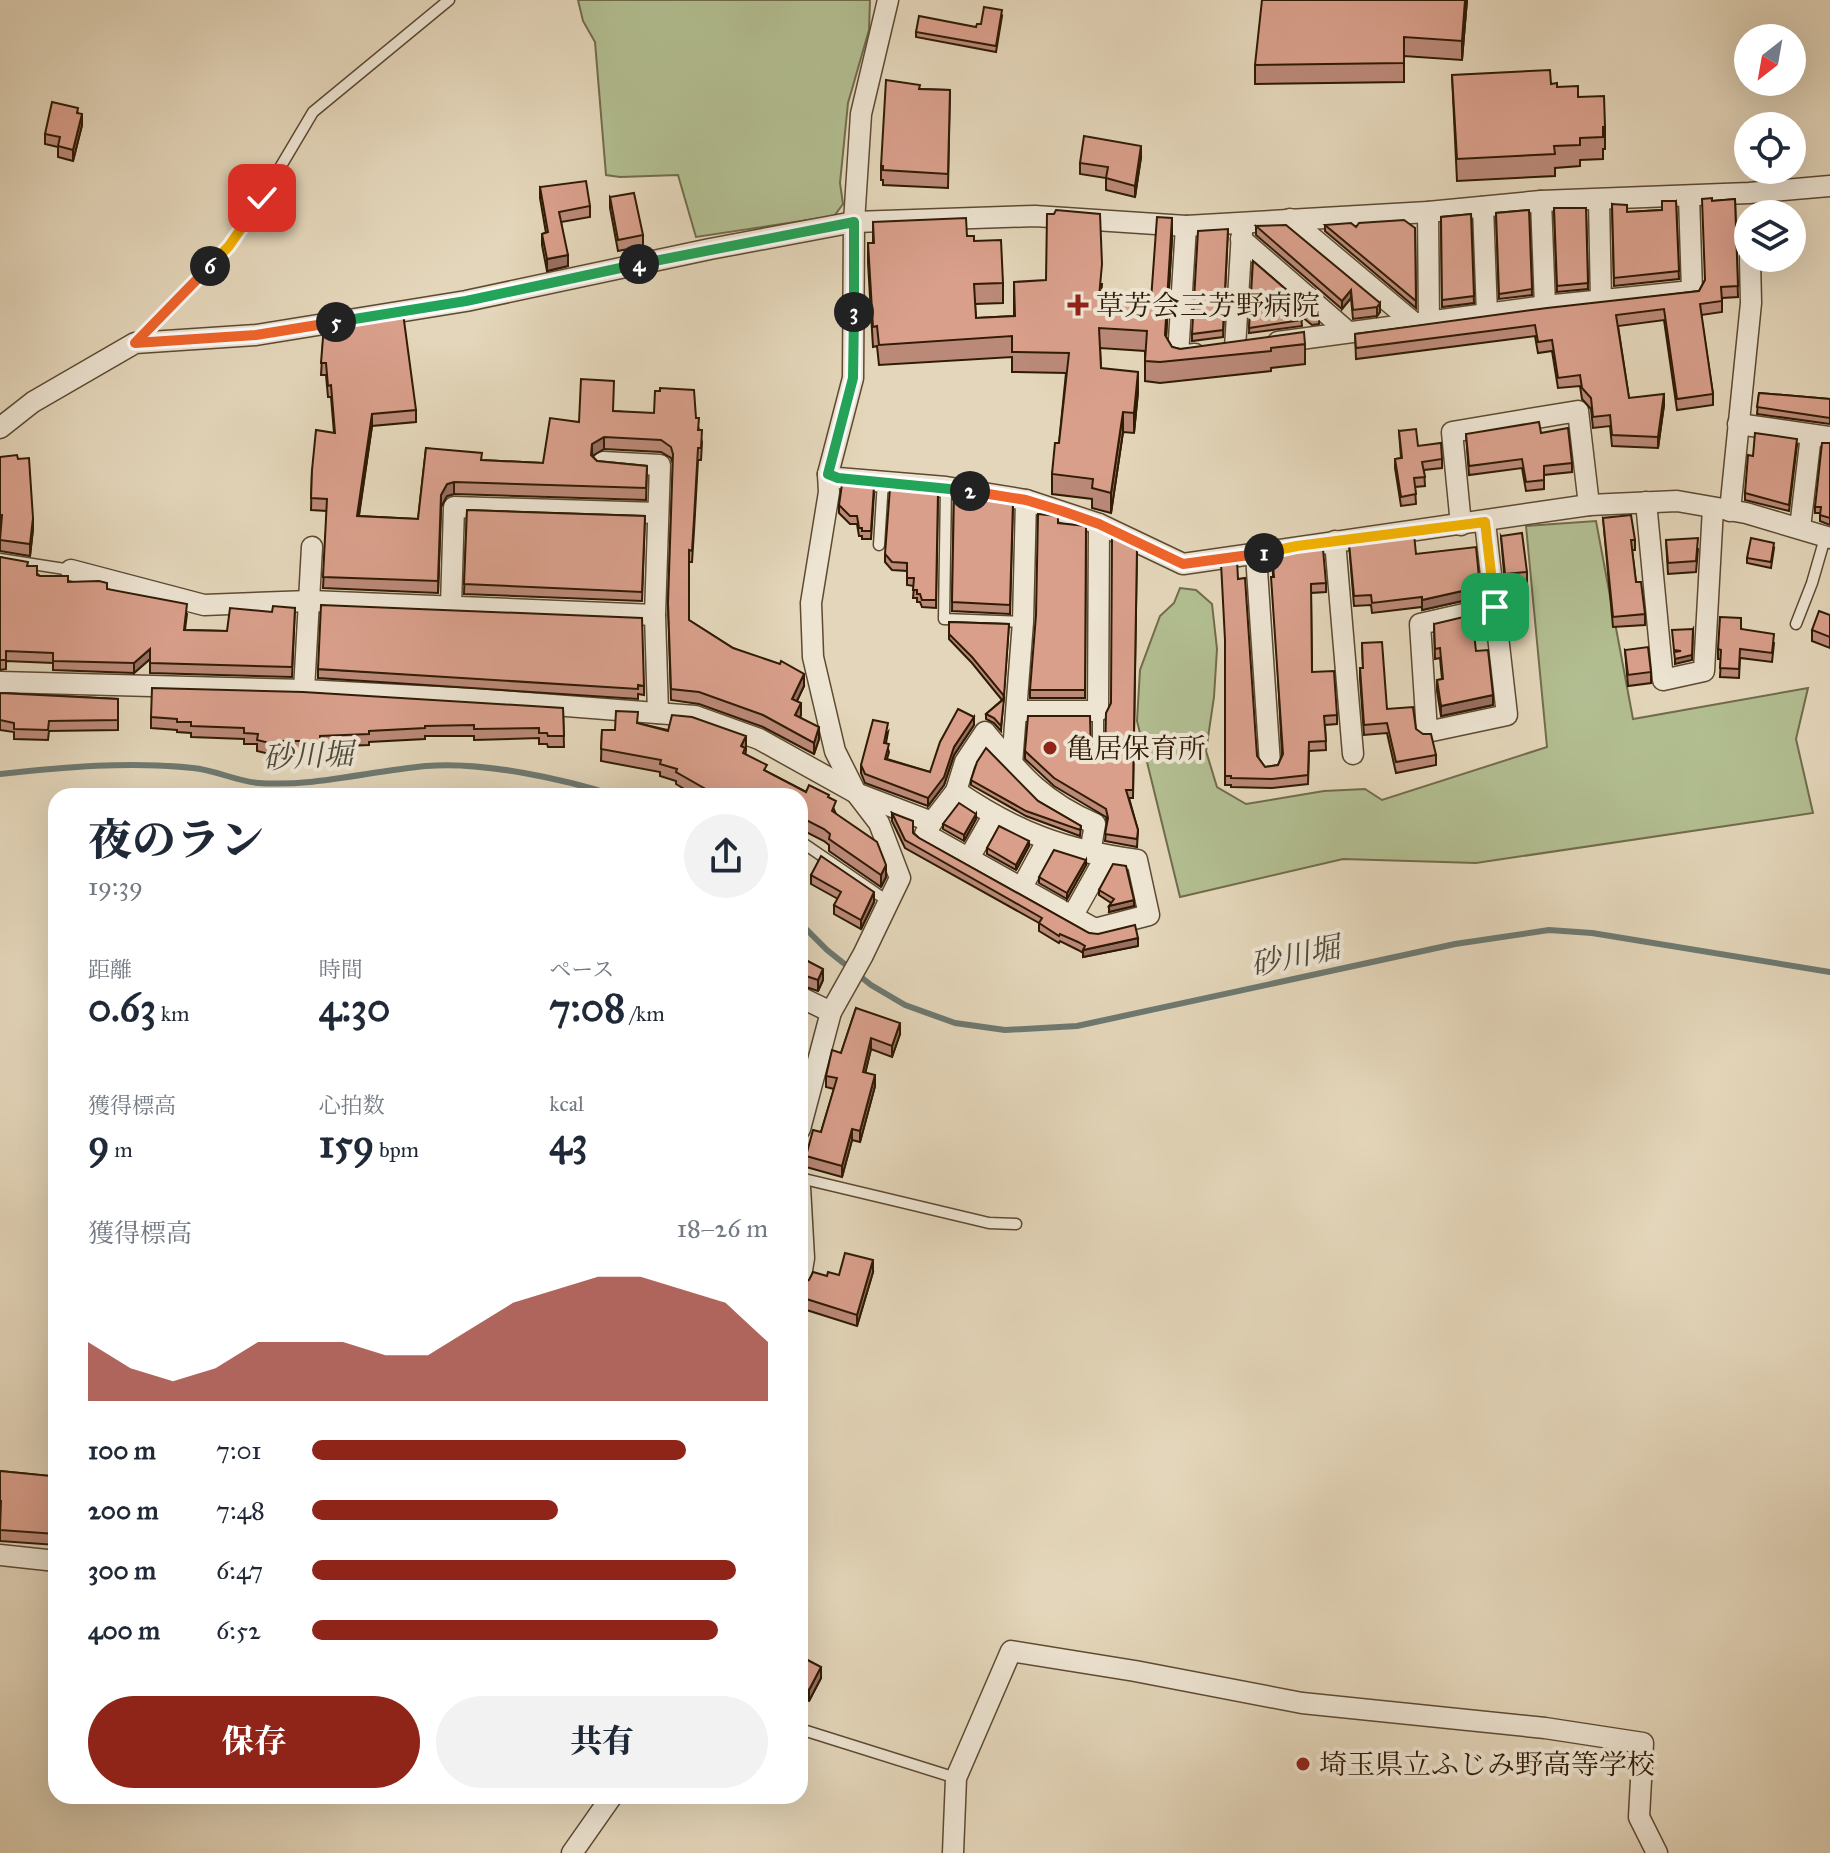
<!DOCTYPE html>
<html lang="ja">
<head>
<meta charset="utf-8">
<style>
  :root { --surface:#fff; --page:#f2f2f3; --text:#1f2937; --muted:#747a83; --accent:#8f2418 }
  body { margin:0; font-family:"IM FELL Great Primer","Noto Serif JP",serif; background:var(--page); color:var(--text); height:100vh; display:flex; flex-direction:column; font-size:30px; white-space:nowrap }
  * { box-sizing:border-box; margin:0 }
  p { font-size:26px; color:var(--muted) }
  .icon { flex:none; width:44px; height:44px; fill:none; stroke:currentColor; stroke-width:2; stroke-linecap:round; stroke-linejoin:round }
  .map { position:relative; flex:1; overflow:hidden }
  .panel { position:absolute; left:48px; top:788px; width:760px; height:1016px; display:flex; flex-direction:column; background:var(--surface); border-radius:24px; box-shadow:0 8px 32px #0002 }
  .panel>* { flex:none }
  .needle { width:52px; rotate:211deg }
  .buttons { position:absolute; left:1734px; top:24px; display:grid; gap:16px }
  .buttons a { display:grid; place-items:center; width:72px; height:72px; border-radius:50%; background:var(--surface); box-shadow:0 8px 32px #0002; font-size:40px }
  .pin { position:absolute; display:grid; place-items:center; width:68px; height:68px; color:#fff; margin:-34px; border-radius:16px; box-shadow:0 4px 12px #0006 }
  .km { position:absolute; width:40px; height:40px; margin:-20px; border-radius:50%; background:#222; color:#fff; font-size:22px; line-height:40px; text-align:center }
  .round { display:grid; place-items:center; flex:none; width:84px; height:84px; border-radius:42px; background:var(--page) }
  .head { display:flex; align-items:center; justify-content:space-between; height:136px; padding:0 40px }
  h1 { font-size:44px; font-weight:800; line-height:60px }
  .figures { display:grid; grid-template-columns:repeat(3,1fr); gap:12px; height:136px; padding:8px 40px }
  .figures div { display:grid; align-content:center }
  .figures b { font-size:40px; font-weight:800 }
  .figures small { font-size:22px; font-weight:400 }
  .figures p { font-size:22px }
  .chart { height:224px; padding:16px 40px }
  .chart p { display:flex; justify-content:space-between }
  .chart svg { width:100%; height:144px; margin-top:8px; fill:var(--accent); opacity:.7 }
  .button { display:flex; gap:16px; margin-top:auto; padding:16px 40px }
  .button a { flex:1; height:92px; border-radius:48px; background:var(--accent); color:#fff; font-size:32px; font-weight:800; line-height:92px; text-align:center }
  .button a+a { background:var(--page); color:var(--text) }
  ul { padding:0 40px; list-style:none; font-size:26px }
  li { display:grid; grid-template-columns:128px 96px 1fr; align-items:center; height:60px }
  li i { height:20px; border-radius:10px; background:var(--accent) }
  .map>svg:first-child { display:block }
  .green { fill:#b2be91; stroke:#716c4b; stroke-width:2 }
  .lines { fill:none; stroke-linecap:round; stroke-linejoin:round }
  .stream { stroke:#6e7971; stroke-width:6 }
  .service-casing { stroke:#5d4a32; stroke-width:13 }
  .minor-casing { stroke:#5d4a32; stroke-width:23 }
  .service { stroke:#ede4d2; stroke-width:10 }
  .minor { stroke:#ede4d2; stroke-width:20 }
  .wall { fill:#bb8978; stroke:#301b05; stroke-width:2 }
  .shaded-wall { fill:#986f61; stroke:#301b05; stroke-width:2 }
  .building { fill:#d99f8b; stroke:#301b05; stroke-width:2 }
  .split-1-casing { stroke:#fff; stroke-width:16 }
  .split-2-casing { stroke:#fff; stroke-width:16 }
  .split-3-casing { stroke:#fff; stroke-width:16 }
  .split-4-casing { stroke:#fff; stroke-width:16 }
  .split-5-casing { stroke:#fff; stroke-width:16 }
  .split-6-casing { stroke:#fff; stroke-width:16 }
  .split-7-casing { stroke:#fff; stroke-width:16 }
  .split-1 { stroke:#f5b400; stroke-width:10 }
  .split-2 { stroke:#f0652b; stroke-width:10 }
  .split-3 { stroke:#22a559; stroke-width:10 }
  .split-4 { stroke:#22a559; stroke-width:10 }
  .split-5 { stroke:#22a559; stroke-width:10 }
  .split-6 { stroke:#f0652b; stroke-width:10 }
  .split-7 { stroke:#f5b400; stroke-width:10 }
  .poi-dot { fill:#8f2418; stroke:#ede4d2; stroke-width:3 }
  .labels { text-anchor:middle; dominant-baseline:central; stroke-width:8; stroke-linejoin:round; paint-order:stroke }
  .poi-label { font-size:28px; fill:#301b05; stroke:#ede4d2; text-anchor:start }
  .water-label { font-size:30px; font-style:italic; fill:#4f4a3b; stroke:#ede4d2 }
</style>
</head>
<body>
<div class="map">
<svg width="1830" height="1853" viewBox="0 0 1830 1853">
  <rect width="100%" height="100%" fill="#e4d6ba"/>
  <filter id="stains"><feTurbulence type="fractalNoise" baseFrequency=".0025" numOctaves="4"/><feColorMatrix values="0 0 0 0 .2 0 0 0 0 .09 0 0 0 0 .02 0 0 0 .5 -.17"/></filter>
  <radialGradient id="worn" r=".72"><stop offset=".6" stop-color="#630" stop-opacity="0"/><stop offset="1" stop-color="#630" stop-opacity=".3"/></radialGradient>
  <g class="green">
    <polygon points="578,0 870,0 869,30 848,103 840,183 843,204 834,216 696,237 678,175 620,177 606,175 595,42 583,21"/>
    <polygon points="1596,521 1633,719 1808,688 1796,739 1813,813 1476,863 1343,859 1180,897 1137,721 1140,670 1160,616 1174,603 1180,588 1196,590 1212,604 1217,649 1214,697 1206,751 1217,787 1246,804 1324,791 1365,789 1382,800 1547,747 1526,526"/>
  </g>
  <g class="lines">
    <g class="stream">
      <path d="M0,774C64,767 129,761 193,768C215,770 236,781 258,783C315,787 370,771 426,766C482,761 564,779 617,796"/>
      <polyline points="800,923 827,950 871,985 905,1005 955,1023 1005,1030 1077,1026 1455,944 1549,930 1592,933 1830,972"/>
    </g>
    <defs>
      <g id="service">
        <polyline points="137,341 229,246 262,198 313,112 449,0"/>
        <polyline points="946,487 944,619 1023,622"/>
        <polyline points="879,545 883,481"/>
        <polyline points="0,559 71,570"/>
        <polyline points="1796,624 1812,583 1825,538"/>
        <polyline points="1098,760 1098,711"/>
        <polyline points="800,841 889,902"/>
        <polyline points="800,1178 989,1223 1016,1224"/>
        <polyline points="800,1729 956,1778"/>
      </g>
      <g id="minor">
        <polyline points="1541,201 1545,306"/>
        <polyline points="1599,201 1601,301"/>
        <polyline points="1483,207 1487,314"/>
        <polyline points="1428,212 1429,322"/>
        <polyline points="1290,219 1414,323"/>
        <polyline points="1186,226 1178,356 1195,354"/>
        <polyline points="1241,239 1348,332"/>
        <polyline points="1278,342 1545,306 1692,291 1689,196"/>
        <polyline points="1235,348 1242,232"/>
        <polyline points="1738,424 1830,437"/>
        <polyline points="0,428 33,402 135,343 256,335 466,301 710,249 854,222 1035,216 1186,226 1428,212 1541,201 1749,193 1830,186"/>
        <polyline points="603,462 660,465 655,615 658,713"/>
        <polyline points="828,474 838,478 946,487 1026,500 1099,524 1183,564 1589,505 1677,501 1746,513 1830,538"/>
        <polyline points="1646,502 1663,680 1704,671 1713,508"/>
        <polyline points="1730,511 1751,303 1750,258"/>
        <polyline points="1485,522 1507,715 1427,732 1420,624 1495,607"/>
        <polyline points="1461,525 1452,432 1578,411 1589,505"/>
        <polyline points="1800,528 1811,435"/>
        <polyline points="1335,541 1353,754"/>
        <polyline points="1256,555 1270,764"/>
        <polyline points="71,570 204,605 310,601 655,615"/>
        <polyline points="451,606 454,507 658,513"/>
        <path d="M0,682L304,690L475,699L695,716L759,739L856,793L932,822L925,834L1095,929L1149,915L1137,860C1064,850 1016,832 956,791"/>
        <polyline points="304,690 312,547"/>
        <polyline points="1018,711 1098,711 1099,524"/>
        <polyline points="1012,764 1023,622 1026,500"/>
        <path d="M932,822L956,791L965,762L985,732C1021,775 1042,801 1095,824L1090,853"/>
        <polyline points="969,858 993,816"/>
        <polyline points="1022,887 1047,841"/>
        <polyline points="1073,915 1106,856"/>
        <polyline points="800,997 831,1012"/>
        <polyline points="800,1129 831,1012 863,955 900,878 879,823 856,793 835,751 813,657 811,603 829,492 828,474 853,378 854,222 861,114 888,0"/>
        <polyline points="800,1187 804,1258 800,1282"/>
        <polyline points="0,1555 56,1561"/>
        <polyline points="572,1853 612,1796"/>
        <polyline points="953,1853 956,1778 1011,1651 1135,1671 1302,1703 1545,1728 1643,1743 1639,1817 1657,1853"/>
      </g>
    </defs>
    <use href="#service" class="service-casing"/>
    <use href="#minor" class="minor-casing"/>
    <use href="#service" class="service"/>
    <use href="#minor" class="minor"/>
  </g>
  <g class="wall">
    <polygon points="1467,0 1462,60 1404,56 1404,82 1255,84 1255,65"/>
    <polygon points="1002,16 996,52 916,37 916,32 976,27"/>
    <polygon points="1452,75 1551,84 1578,97 1605,127 1605,149 1603,149 1603,159 1580,160 1580,166 1555,168 1555,176 1457,181"/>
    <polygon points="919,89 950,90 948,188 883,185 883,180 881,180 881,166"/>
    <polygon points="78,113 82,125 73,161 58,157 58,147 45,144 45,134"/>
    <polygon points="1141,157 1135,197 1106,190 1106,178 1080,174 1080,163"/>
    <polygon points="540,187 590,206 590,217 561,222 568,266 547,271 542,245 542,234 546,233 540,198"/>
    <polygon points="610,197 643,235 643,246 618,251 610,208"/>
    <polygon points="1735,199 1738,297 1722,298 1722,312 1701,315 1713,394 1713,405 1677,410 1664,320 1618,326 1629,398 1664,405 1658,448 1612,446 1610,426 1593,428 1591,409 1582,399 1580,386 1558,388 1552,351 1538,353 1535,336 1356,359 1355,334 1699,291 1705,280 1712,201"/>
    <polygon points="1676,201 1679,279 1614,286 1612,204 1627,212 1662,210"/>
    <polygon points="1554,208 1586,208 1588,289 1557,292"/>
    <polygon points="1529,210 1532,295 1499,299 1496,213"/>
    <polygon points="1471,214 1474,303 1442,307 1441,217"/>
    <polygon points="873,222 967,236 974,241 1003,283 1003,303 975,304 976,318 1014,316 1014,282 1102,284 1101,297 1151,300 1172,238 1166,337 1172,347 1180,349 1305,344 1305,364 1271,368 1271,371 1160,383 1145,381 1145,351 1100,348 1101,368 1138,392 1134,433 1123,432 1111,513 1092,508 1092,499 1052,494 1052,474 1059,443 1066,373 1012,372 1012,357 879,365 877,346 873,347 868,263 868,243 873,243"/>
    <polygon points="1325,225 1415,228 1416,308 1325,231"/>
    <polygon points="1256,226 1380,303 1380,312 1377,316 1353,319 1351,298 1342,309 1256,235"/>
    <polygon points="1228,229 1223,337 1192,341 1192,334"/>
    <polygon points="1253,261 1319,318 1319,324 1312,325 1301,316 1302,326 1249,333"/>
    <polygon points="324,325 416,410 416,422 372,426 359,516 418,519 426,448 482,460 543,463 579,422 613,411 696,418 702,442 701,460 698,460 694,531 692,562 689,562 689,620 733,648 804,686 797,701 801,715 800,717 819,739 814,754 763,727 699,704 671,700 668,603 673,464 671,458 661,452 604,449 592,456 597,461 647,466 646,500 454,494 447,496 441,507 438,593 323,588 327,511 311,510 312,470 334,433 331,397 328,397 326,375 321,375"/>
    <polygon points="1759,393 1830,399 1830,424 1757,414"/>
    <polygon points="1399,431 1418,446 1442,459 1442,468 1424,470 1425,486 1415,487 1416,504 1401,506 1395,468 1395,459 1401,458"/>
    <polygon points="1541,433 1572,463 1572,472 1544,475 1544,489 1526,491 1522,468 1469,475 1466,434"/>
    <polygon points="1830,443 1830,525 1820,521 1820,513 1815,513 1815,507"/>
    <polygon points="1797,445 1789,511 1745,500 1745,493 1753,456"/>
    <polygon points="0,457 33,529 30,556 0,551"/>
    <polygon points="938,492 936,608 922,607 920,602 917,602 917,598 913,598 914,586 907,585 907,571 892,570 885,562 885,554"/>
    <polygon points="954,492 1013,502 1010,614 952,611"/>
    <polygon points="874,494 871,539 862,539 862,536 859,536 857,524 850,524 839,513 839,505"/>
    <polygon points="467,510 645,516 642,601 464,594"/>
    <polygon points="1603,518 1635,540 1635,550 1632,550 1636,582 1645,614 1645,625 1613,627"/>
    <polygon points="1086,526 1085,698 1030,698 1030,690"/>
    <polygon points="1501,536 1527,572 1527,583 1505,585"/>
    <polygon points="1666,540 1698,549 1696,572 1668,574"/>
    <polygon points="1349,543 1416,554 1480,597 1422,610 1422,607 1372,613 1371,605 1354,606"/>
    <polygon points="1774,548 1771,568 1747,563 1747,558"/>
    <polygon points="1137,549 1133,798 1129,798 1138,830 1137,847 1105,841 1107,823 1106,817 1054,786 1025,759 1025,751 1091,755 1099,760 1105,755 1111,703"/>
    <polygon points="1272,555 1326,583 1326,592 1311,593 1312,672 1337,715 1337,724 1325,725 1326,750 1309,751 1308,784 1272,788 1231,787 1231,785 1225,785 1225,649 1238,579 1257,756 1265,767 1278,765 1282,755"/>
    <polygon points="0,557 28,566 40,576 107,589 187,614 185,630 227,631 272,612 295,608 292,677 150,673 150,659 134,673 53,670 53,663 6,661 6,669 0,670"/>
    <polygon points="1830,615 1830,648 1812,641 1812,630"/>
    <polygon points="949,622 1009,624 1001,731 994,723 986,719 986,714 1002,700 972,663 949,639"/>
    <polygon points="1434,624 1476,651 1493,705 1441,716 1437,691 1437,680 1442,679 1440,658 1435,659"/>
    <polygon points="1741,629 1774,643 1772,662 1740,658 1739,678 1720,677 1721,659 1718,659 1718,649"/>
    <polygon points="1362,643 1387,709 1416,729 1436,755 1436,765 1396,773 1387,733 1364,735 1360,678 1360,668 1363,668"/>
    <polygon points="1625,650 1651,672 1651,683 1628,686"/>
    <polygon points="318,669 644,686 644,695 638,694 638,699 318,678"/>
    <polygon points="0,693 118,699 118,730 49,731 48,740 14,739 14,732 0,730"/>
    <polygon points="563,708 564,747 548,747 547,744 539,744 539,738 474,740 474,736 425,736 425,739 369,742 369,745 320,747 320,752 282,752 282,757 257,751 257,744 244,744 244,739 191,737 191,733 177,732 177,730 151,728 151,717"/>
    <polygon points="637,723 746,748 745,754 767,772 806,792 829,798 836,814 886,877 881,887 829,851 829,845 824,841 800,829 800,796 696,796 676,784 676,781 660,776 660,772 601,761 602,730 615,730"/>
    <polygon points="974,725 954,755 944,785 928,806 865,783 861,773 861,765 888,732 886,743 889,752 887,759 930,772"/>
    <polygon points="971,780 1038,801 1081,826 1080,836 1026,816 971,785"/>
    <polygon points="892,813 919,838 1089,933 1138,946 1083,957 1083,953 1078,950 1060,941 1059,943 1039,931 1039,923 905,848 892,821"/>
    <polygon points="976,819 964,841 943,829 943,824"/>
    <polygon points="1029,846 1016,870 987,854 987,848"/>
    <polygon points="1086,865 1067,899 1039,883 1039,877"/>
    <polygon points="811,875 874,902 861,929 834,914 834,905 838,899 811,884"/>
    <polygon points="1099,890 1134,906 1109,912 1111,903 1099,895"/>
    <polygon points="800,957 823,980 818,991 800,985"/>
    <polygon points="856,1008 900,1034 892,1057 871,1049 865,1073 875,1086 860,1142 852,1140 842,1177 806,1167 806,1156 821,1132 834,1089 826,1087 826,1076 841,1053"/>
    <polygon points="873,1272 857,1326 800,1308 800,1290 827,1276"/>
    <polygon points="56,1459 56,1545 0,1541 0,1471 50,1476"/>
    <polygon points="800,1656 821,1678 809,1701 800,1696"/>
  </g>
  <g class="shaded-wall">
    <polygon points="1465,0 1467,0 1462,60 1462,41"/>
    <polygon points="82,114 82,125 73,161 73,150"/>
    <polygon points="1141,146 1141,157 1135,197 1135,186"/>
    <polygon points="1172,218 1172,238 1165,355 1165,335"/>
    <polygon points="568,255 568,266 547,271 547,259"/>
    <polygon points="1351,290 1351,298 1342,309 1342,301"/>
    <polygon points="1380,303 1380,312 1377,316 1377,307"/>
    <polygon points="1138,372 1138,392 1134,433 1134,413"/>
    <polygon points="1664,394 1664,405 1658,448 1658,437"/>
    <polygon points="1123,412 1123,432 1111,513 1111,493"/>
    <polygon points="372,414 372,426 357,527 357,516"/>
    <polygon points="604,437 604,449 592,456 592,444"/>
    <polygon points="454,482 454,494 447,496 441,507 438,593 441,495 447,484"/>
    <polygon points="33,518 33,529 30,556 30,544"/>
    <polygon points="1480,587 1480,597 1422,610 1422,600"/>
    <polygon points="1693,629 1692,660 1675,664 1675,659"/>
    <polygon points="150,649 150,659 134,673 134,663"/>
    <polygon points="804,674 804,686 792,711 792,699"/>
    <polygon points="1493,695 1493,705 1441,716 1441,706"/>
    <polygon points="801,703 801,715 795,727 795,715"/>
    <polygon points="974,717 974,725 954,755 944,785 928,806 928,798 954,747"/>
    <polygon points="819,727 819,739 814,754 814,743"/>
    <polygon points="746,736 746,748 745,760 741,746"/>
    <polygon points="976,814 976,819 964,841 964,835"/>
    <polygon points="1029,841 1029,846 1016,870 1016,865"/>
    <polygon points="1086,860 1086,865 1067,899 1067,893"/>
    <polygon points="886,865 886,877 881,887 881,875"/>
    <polygon points="874,892 874,902 861,929 861,920"/>
    <polygon points="1134,900 1134,906 1109,912 1109,906"/>
    <polygon points="1138,938 1138,946 1083,957 1083,950"/>
    <polygon points="823,969 823,980 818,991 818,980"/>
    <polygon points="900,1023 900,1034 892,1057 892,1046"/>
    <polygon points="871,1038 871,1049 863,1083 863,1072"/>
    <polygon points="875,1075 875,1086 860,1142 860,1131"/>
    <polygon points="852,1129 852,1140 842,1177 842,1166"/>
    <polygon points="873,1260 873,1272 857,1326 857,1315"/>
    <polygon points="821,1667 821,1678 809,1701 809,1690"/>
  </g>
  <g class="building">
    <polygon points="1262,0 1465,0 1462,41 1404,37 1404,63 1255,65"/>
    <polygon points="984,7 1002,10 996,46 916,32 919,16 976,27 977,24 981,24"/>
    <polygon points="1550,70 1551,84 1557,83 1557,87 1578,86 1578,97 1604,96 1605,127 1603,127 1603,137 1580,138 1580,145 1554,146 1555,154 1457,159 1452,75"/>
    <polygon points="886,80 920,85 919,89 950,90 948,174 883,170 883,166 881,166"/>
    <polygon points="52,102 78,108 77,113 82,114 73,150 58,146 60,137 45,134"/>
    <polygon points="1084,136 1141,146 1135,186 1106,178 1108,167 1080,163"/>
    <polygon points="586,181 590,206 559,212 568,255 547,259 542,234 548,232 540,187"/>
    <polygon points="634,193 643,235 618,240 610,197"/>
    <polygon points="1712,198 1712,201 1735,199 1738,286 1721,287 1722,301 1700,304 1713,394 1677,399 1664,309 1616,315 1629,398 1664,394 1658,437 1612,435 1610,415 1593,417 1591,398 1582,388 1580,375 1558,378 1552,340 1538,342 1535,325 1356,348 1355,334 1547,308 1699,291 1705,280 1702,199"/>
    <polygon points="1662,201 1676,201 1679,271 1614,278 1612,204 1627,205 1627,212 1662,210"/>
    <polygon points="1554,208 1586,208 1588,283 1557,286"/>
    <polygon points="1056,210 1100,214 1102,264 1099,297 1151,300 1157,217 1172,218 1165,335 1172,347 1180,349 1304,332 1305,344 1271,348 1271,351 1160,362 1145,361 1147,331 1099,328 1101,368 1138,372 1134,413 1123,412 1111,493 1092,488 1093,479 1052,474 1055,443 1059,443 1069,353 1012,352 1012,336 879,345 877,326 873,327 868,243 874,243 873,222 966,218 967,236 974,236 974,241 1001,240 1003,283 974,284 976,318 1015,316 1014,282 1046,280 1047,214 1054,214"/>
    <polygon points="1529,210 1532,289 1499,294 1496,213"/>
    <polygon points="1471,214 1474,296 1442,300 1441,217"/>
    <polygon points="1404,220 1415,228 1416,301 1325,225 1351,223 1356,227 1359,223"/>
    <polygon points="1286,225 1380,303 1377,307 1353,310 1351,290 1342,301 1256,226"/>
    <polygon points="1228,229 1223,330 1192,334 1198,231"/>
    <polygon points="1253,261 1319,318 1312,319 1301,310 1302,320 1249,328"/>
    <polygon points="403,313 416,410 372,414 357,516 418,519 426,448 482,453 481,460 543,463 550,418 579,422 581,379 614,381 613,411 654,413 655,391 660,391 660,388 694,390 696,418 699,418 698,430 702,430 701,448 698,448 694,519 692,551 689,550 689,620 733,648 780,664 781,661 804,674 792,699 801,703 795,715 819,727 814,743 763,715 699,692 671,689 668,603 673,454 671,447 661,440 604,437 592,444 591,455 597,461 647,466 646,488 454,482 447,484 441,495 438,581 323,577 327,499 311,498 312,470 316,430 335,433 331,385 328,386 326,363 321,363 324,325"/>
    <polygon points="1759,393 1830,399 1830,418 1757,407"/>
    <polygon points="1539,422 1541,433 1568,428 1572,463 1544,466 1544,480 1526,482 1522,459 1469,466 1466,434"/>
    <polygon points="1416,429 1418,446 1441,443 1442,459 1422,462 1425,477 1414,478 1416,494 1401,497 1395,459 1402,458 1399,431"/>
    <polygon points="1755,433 1797,439 1789,505 1745,493 1748,455 1753,456"/>
    <polygon points="1822,443 1830,443 1830,518 1820,515 1821,507 1815,507"/>
    <polygon points="17,455 18,459 29,458 33,518 30,544 0,540 2,515 0,515 0,457"/>
    <polygon points="842,484 874,486 871,531 862,531 862,528 859,528 857,516 850,516 839,505"/>
    <polygon points="890,488 938,492 936,600 922,600 920,594 917,594 917,590 913,590 914,578 907,578 907,563 892,562 885,554"/>
    <polygon points="954,492 1013,502 1010,605 952,602"/>
    <polygon points="467,510 645,516 642,592 464,584"/>
    <polygon points="1038,514 1058,516 1058,523 1086,526 1085,690 1030,690 1036,615"/>
    <polygon points="1631,515 1635,540 1631,540 1636,582 1641,582 1645,614 1613,617 1603,518"/>
    <polygon points="1522,533 1527,572 1505,574 1501,536"/>
    <polygon points="1414,534 1416,554 1476,547 1480,587 1422,600 1422,597 1372,603 1371,595 1354,596 1349,543"/>
    <polygon points="1112,537 1137,549 1133,790 1126,790 1138,830 1137,839 1105,834 1108,818 1106,809 1054,778 1025,751 1028,716 1090,716 1091,755 1099,760 1105,755 1106,713 1111,703"/>
    <polygon points="1698,538 1696,561 1668,563 1666,540"/>
    <polygon points="1751,538 1774,543 1771,562 1747,558"/>
    <polygon points="1323,549 1326,583 1311,584 1312,672 1334,671 1337,715 1324,716 1326,741 1309,742 1308,775 1272,779 1231,778 1231,776 1225,776 1225,640 1221,563 1237,560 1238,579 1245,578 1257,756 1265,767 1278,765 1283,754 1271,577 1274,577 1272,555"/>
    <polygon points="0,557 28,562 27,566 37,566 37,575 40,576 68,576 68,582 99,581 107,583 107,589 187,604 184,630 227,631 230,608 272,612 273,606 295,608 292,667 150,663 150,649 134,663 53,661 53,653 6,651 6,660 0,660"/>
    <polygon points="321,605 642,618 644,686 638,685 638,689 318,669"/>
    <polygon points="1819,611 1830,615 1830,637 1812,630"/>
    <polygon points="1472,615 1476,651 1488,650 1493,695 1441,706 1437,680 1443,679 1440,648 1435,649 1434,624"/>
    <polygon points="1720,617 1741,618 1741,629 1774,634 1772,653 1740,649 1739,669 1720,668 1721,650 1718,649"/>
    <polygon points="949,622 1009,624 1004,696 972,657 949,634"/>
    <polygon points="1693,629 1692,655 1675,659 1674,652 1681,651 1674,650 1672,630"/>
    <polygon points="1382,642 1387,709 1413,707 1416,729 1423,734 1431,734 1436,755 1396,762 1387,723 1364,725 1360,668 1363,668 1362,643"/>
    <polygon points="1648,647 1651,672 1628,675 1625,650"/>
    <polygon points="152,688 303,692 563,708 564,736 548,736 547,733 539,733 539,728 474,729 474,725 425,726 425,728 369,731 369,734 320,736 320,741 282,741 282,746 257,740 258,734 244,733 244,728 191,726 191,722 177,722 177,719 151,717"/>
    <polygon points="0,693 118,699 118,720 49,721 48,730 14,729 14,723 0,720"/>
    <polygon points="1004,699 1001,726 994,718 986,714"/>
    <polygon points="958,709 974,717 954,747 944,777 928,798 865,774 861,765 873,720 888,723 884,743 889,744 885,759 930,772 940,742"/>
    <polygon points="616,711 638,712 637,723 668,731 672,715 692,717 746,736 741,746 745,748 743,753 767,765 764,770 806,792 809,785 829,795 828,797 836,801 832,811 877,842 886,865 881,875 829,839 830,834 824,829 800,817 800,796 718,796 676,772 677,769 660,764 661,760 601,749 602,730 615,730"/>
    <polygon points="986,748 1038,801 1081,826 1080,830 1026,811 971,780 977,762"/>
    <polygon points="959,803 976,814 964,835 943,824"/>
    <polygon points="892,813 913,821 913,833 919,838 1089,933 1098,934 1135,925 1138,938 1083,950 1085,946 1078,942 1060,934 1059,936 1039,923 1042,918 905,840"/>
    <polygon points="999,826 1029,841 1016,865 987,848"/>
    <polygon points="1054,850 1086,860 1067,893 1039,877"/>
    <polygon points="821,856 874,892 861,920 834,905 841,892 811,875"/>
    <polygon points="1113,864 1126,866 1134,900 1109,906 1114,899 1099,890"/>
    <polygon points="800,957 823,969 818,980 800,974"/>
    <polygon points="856,1008 900,1023 892,1046 871,1038 863,1072 875,1075 860,1131 852,1129 842,1166 806,1156 813,1130 821,1132 837,1078 826,1076 832,1050 841,1053"/>
    <polygon points="845,1253 873,1260 857,1315 800,1297 800,1290 802,1283 809,1280 813,1272 827,1276 828,1272 839,1275"/>
    <polygon points="51,1459 56,1459 56,1534 0,1530 1,1501 0,1501 0,1471 50,1476"/>
    <polygon points="800,1656 821,1667 809,1690 800,1685"/>
  </g>
  <g class="lines">
    <defs>
      <polyline id="split-1" points="1264,553 1297,546 1485,522 1495,607"/>
      <polyline id="split-2" points="970,491 1026,500 1062,511 1099,524 1183,564 1264,553"/>
      <polyline id="split-3" points="854,312 853,378 828,474 838,478 970,491"/>
      <polyline id="split-4" points="639,264 854,222 854,312"/>
      <polyline id="split-5" points="336,322 466,301 639,264"/>
      <polyline id="split-6" points="210,266 135,343 256,335 336,322"/>
      <polyline id="split-7" points="210,266 229,246 262,198"/>
    </defs>
    <use href="#split-1" class="split-1-casing"/>
    <use href="#split-2" class="split-2-casing"/>
    <use href="#split-3" class="split-3-casing"/>
    <use href="#split-4" class="split-4-casing"/>
    <use href="#split-5" class="split-5-casing"/>
    <use href="#split-6" class="split-6-casing"/>
    <use href="#split-7" class="split-7-casing"/>
    <use href="#split-1" class="split-1"/>
    <use href="#split-2" class="split-2"/>
    <use href="#split-3" class="split-3"/>
    <use href="#split-4" class="split-4"/>
    <use href="#split-5" class="split-5"/>
    <use href="#split-6" class="split-6"/>
    <use href="#split-7" class="split-7"/>
  </g>
  <g class="poi-dot">
    <path d="M1074 293h8v8h8v8h-8v8h-8v-8h-8v-8h8z"/>
    <circle cx="1050" cy="748" r="8"/>
    <circle cx="1303" cy="1764" r="8"/>
  </g>
  <g class="labels">
    <g class="poi-label">
      <text x="1096" y="305">草芳会三芳野病院</text>
      <text x="1066" y="748">亀居保育所</text>
      <text x="1319" y="1764">埼玉県立ふじみ野高等学校</text>
    </g>
    <g class="water-label">
      <text transform="translate(308 756) rotate(-3)">砂川堀</text>
      <text transform="translate(1295 956) rotate(-12)">砂川堀</text>
    </g>
  </g>
  <rect width="100%" height="100%" filter="url(#stains)"/>
  <rect width="100%" height="100%" fill="url(#worn)"/>
</svg>
<div class="buttons">
<a><svg class="needle" viewBox="-14 -14 28 28"><path d="M0-13l5 13h-10z" fill="#e53935"/><path d="M0 13l5-13h-10z" fill="#747a83"/></svg></a>
<a><svg class="icon" aria-label="locate" viewBox="0 0 24 24"><circle cx="12" cy="12" r="6"/><path d="M12 2v4M12 18v4M2 12h4M18 12h4"/></svg></a>
<a><svg class="icon" aria-label="layers" viewBox="0 0 24 24"><path d="M12 4l9 5-9 5-9-5zM3 14l9 5 9-5"/></svg></a>
</div>
<div class="pin" style="left:1495px;top:607px;background:#1e9e55"><svg class="icon" aria-label="arrive" viewBox="0 0 24 24"><path d="M6 21V4h12l-3 4 3 4H6"/></svg></div>
<div class="pin" style="left:262px;top:198px;background:#d93025"><svg class="icon" aria-label="check" viewBox="0 0 24 24"><path d="M5 12l5 5 9-10"/></svg></div>
<b class="km" style="left:1264px;top:553px">1</b>
<b class="km" style="left:970px;top:491px">2</b>
<b class="km" style="left:854px;top:312px">3</b>
<b class="km" style="left:639px;top:264px">4</b>
<b class="km" style="left:336px;top:322px">5</b>
<b class="km" style="left:210px;top:266px">6</b>
<section class="panel">
<div class="head"><div><h1>夜のラン</h1><p>19:39</p></div><a class="round"><svg class="icon" aria-label="share" viewBox="0 0 24 24"><path d="M12 15V3M7 8l5-5 5 5M5 13v7h14v-7"/></svg></a></div>
<div class="figures">
<div><p>距離</p><b>0.63<small> km</small></b></div>
<div><p>時間</p><b>4:30</b></div>
<div><p>ペース</p><b>7:08<small> /km</small></b></div>
</div>
<div class="figures">
<div><p>獲得標高</p><b>9<small> m</small></b></div>
<div><p>心拍数</p><b>159<small> bpm</small></b></div>
<div><p>kcal</p><b>43</b></div>
</div>
<div class="chart"><p><span>獲得標高</span>18–26 m</p>
<svg viewBox="0 0 160 44" preserveAspectRatio="none"><path d="M0 44V26L10 34L20 38L30 34L40 26L50 26L60 26L70 30L80 30L90 22L100 14L110 10L120 6L130 6L140 10L150 14L160 26V44z"/></svg>
</div>
<ul>
<li><b>100 m</b>7:01<i style="width:82%"></i></li>
<li><b>200 m</b>7:48<i style="width:54%"></i></li>
<li><b>300 m</b>6:47<i style="width:93%"></i></li>
<li><b>400 m</b>6:52<i style="width:89%"></i></li>
</ul>
<div class="button"><a>保存</a><a>共有</a></div>
</section>
</div>
</body>
</html>
